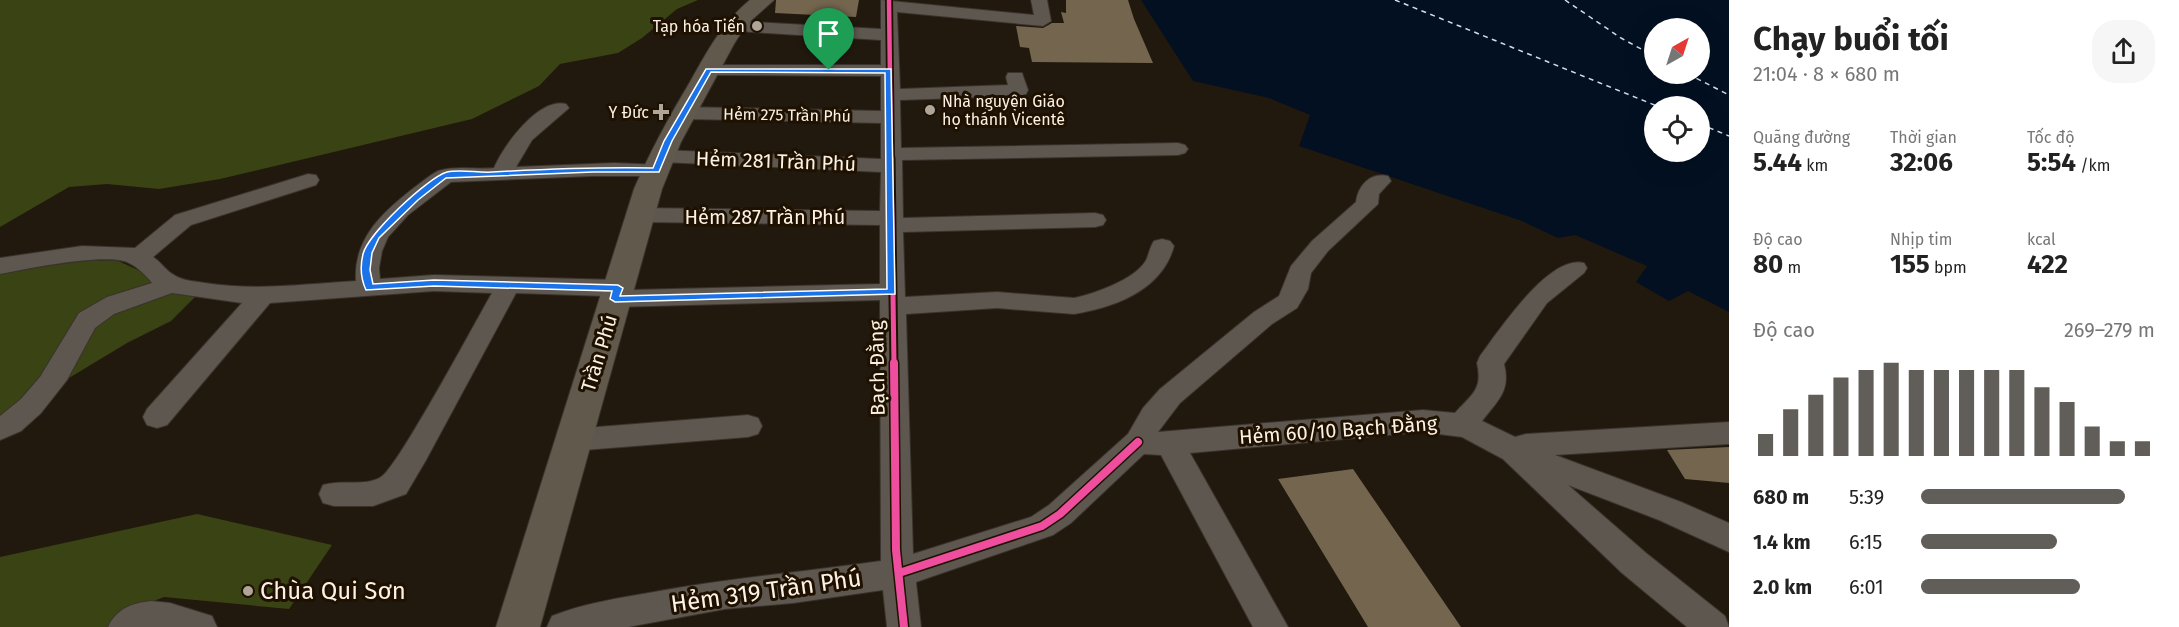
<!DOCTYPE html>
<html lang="vi">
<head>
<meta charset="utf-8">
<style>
  :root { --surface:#fff; --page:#f6f6f6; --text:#222; --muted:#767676; --accent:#615d58 }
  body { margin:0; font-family:"Fira Sans",sans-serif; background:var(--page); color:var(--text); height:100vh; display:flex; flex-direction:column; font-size:22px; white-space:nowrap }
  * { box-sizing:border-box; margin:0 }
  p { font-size:20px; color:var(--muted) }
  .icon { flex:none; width:33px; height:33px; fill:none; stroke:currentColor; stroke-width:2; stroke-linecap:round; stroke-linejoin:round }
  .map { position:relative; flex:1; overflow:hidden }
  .panel { display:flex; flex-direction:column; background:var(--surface); width:450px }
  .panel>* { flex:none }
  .needle { width:39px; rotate:39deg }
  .controls { position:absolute; left:1644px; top:18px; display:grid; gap:12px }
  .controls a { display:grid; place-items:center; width:66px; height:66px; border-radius:50%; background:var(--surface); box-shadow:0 6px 24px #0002; font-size:30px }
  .pin { position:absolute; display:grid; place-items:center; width:51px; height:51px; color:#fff; margin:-62px -26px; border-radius:50% 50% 50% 0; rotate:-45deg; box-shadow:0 0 6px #0007 }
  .pin .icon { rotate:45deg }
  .round { display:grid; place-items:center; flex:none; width:63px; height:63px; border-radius:24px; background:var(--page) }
  .head { display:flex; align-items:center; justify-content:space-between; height:102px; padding:0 24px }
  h1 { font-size:33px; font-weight:700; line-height:45px }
  .figures { display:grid; grid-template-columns:repeat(3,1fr); gap:9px; height:102px; padding:6px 24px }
  .figures div { display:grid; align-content:center }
  .figures b { font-size:26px; font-weight:700 }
  .figures small { font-size:16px; font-weight:400 }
  .figures p { font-size:16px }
  .chart { height:168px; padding:12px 24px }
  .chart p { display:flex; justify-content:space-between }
  .chart svg { width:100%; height:108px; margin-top:6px; stroke:var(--accent); stroke-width:6 }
  ul { padding:0 24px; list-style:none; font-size:20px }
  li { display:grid; grid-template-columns:96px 72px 1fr; align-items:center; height:45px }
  li i { height:15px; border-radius:8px; background:var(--accent) }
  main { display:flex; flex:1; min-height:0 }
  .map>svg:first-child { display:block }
  .green { fill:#3a4313 }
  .water { fill:#031021; fill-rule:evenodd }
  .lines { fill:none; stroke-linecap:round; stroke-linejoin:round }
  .ferry { stroke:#ccdff1; stroke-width:1.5; stroke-dasharray:5 4.5; stroke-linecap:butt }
  .building { fill:#74654e }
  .minor-casing { stroke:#3a332d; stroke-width:2 }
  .major-casing { stroke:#3a332d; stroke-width:2 }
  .minor { fill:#5d574f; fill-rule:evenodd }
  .major { fill:#60594c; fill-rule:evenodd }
  .cycleway-far2-casing { stroke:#1f1100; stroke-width:8 }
  .cycleway-far1-casing { stroke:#1f1100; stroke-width:9 }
  .cycleway-casing { stroke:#1f1100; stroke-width:11 }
  .cycleway-far2 { stroke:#ef4d9e; stroke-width:4.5 }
  .cycleway-far1 { stroke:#ef4d9e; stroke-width:5 }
  .cycleway { stroke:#ef4d9e; stroke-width:8 }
  .route { fill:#1a73e8; stroke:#fff; stroke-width:1.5; fill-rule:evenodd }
  .poi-dot { fill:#afa599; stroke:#1f1100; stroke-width:2 }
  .labels { text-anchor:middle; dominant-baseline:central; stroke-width:6; stroke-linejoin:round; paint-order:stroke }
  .far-poi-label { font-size:16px; fill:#fbf1e4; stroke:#1f1100; text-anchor:end }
  .far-street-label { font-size:16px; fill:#fbf1e4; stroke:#1f1100 }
  .street-label { font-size:20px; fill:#fbf1e4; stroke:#1f1100 }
  .near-poi-label { font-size:24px; fill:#fbf1e4; stroke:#1f1100; text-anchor:start }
  .near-street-label { font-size:24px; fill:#fbf1e4; stroke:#1f1100 }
</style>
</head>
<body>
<main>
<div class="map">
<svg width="1729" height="627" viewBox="0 0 1729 627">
  <rect width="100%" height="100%" fill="#21190e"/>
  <g class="green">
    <polygon points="0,0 698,0 677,9 642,38 618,53 560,64 539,86 472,119 220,179 159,189 107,184 69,187 0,227"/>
    <polygon points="116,260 196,296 171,321 127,343 69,378 0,441 0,273 52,262"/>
    <polygon points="197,514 332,545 289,609 164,597 126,612 116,627 0,627 0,557"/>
  </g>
  <path class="water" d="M1141,0H1729V312L1688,291L1669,301L1636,282L1647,266L1575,235L1558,238L1522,221L1299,146L1310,115L1269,98L1193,81ZM1654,28H1700V74H1654ZM1654,106H1700V152H1654Z"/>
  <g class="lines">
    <g class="ferry">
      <polyline points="1395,0 1657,106"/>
      <polyline points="1565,0 1621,38 1654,56"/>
      <polyline points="1688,74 1729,95"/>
      <polyline points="1700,124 1729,136"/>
    </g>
  </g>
  <g class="building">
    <polygon points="776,0 859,0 856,17 775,13"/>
    <polygon points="1066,0 1128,0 1134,19 1153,63 1032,62 1029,48 1020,47 1016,26 1043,28 1052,23 1064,23 1061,12 1066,13"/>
    <polygon points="1729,447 1729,483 1685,479 1667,450"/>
    <polygon points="1353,469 1461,627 1368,627 1278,479"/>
  </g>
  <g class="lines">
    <defs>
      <g id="minor">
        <path d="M881,0L1034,15L1031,0H1047L1051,21L1043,26L897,12L900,89L1008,85L1006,77L1008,73H1022L1028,90L1026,94L1019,96L900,100L901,148L1178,143L1185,145L1188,149L1185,153L1178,155L902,160L903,218L1095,213L1103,215L1106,220L1103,225L1095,227L903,232L905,297L997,292L1074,298C1094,294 1133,280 1145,262C1149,256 1149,248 1154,241L1162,239L1170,241L1174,246C1162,290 1116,307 1074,314L997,308L906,314L913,554L1031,517L1049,505L1128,434L1143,408L1160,389L1254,312L1279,296L1291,266L1312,241L1356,202C1358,186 1370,172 1388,176L1391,181L1379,194L1378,204L1328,251L1311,273L1308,289L1297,308L1272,324L1180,403L1158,432L1423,410L1455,413C1472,394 1483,390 1477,363L1480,356C1499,331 1549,254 1584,263L1587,268L1584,273L1547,303L1504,364C1511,391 1498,400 1482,421L1515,437L1526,434L1729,422V444L1555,455L1681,502L1729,523V552L1659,520L1568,485L1646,553L1725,616L1729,627H1687L1622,573L1503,459L1462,437L1423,432L1190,453L1288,627H1253L1161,455L1144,454L1071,523L1053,535L916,582L921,627H887L883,590L793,603L725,609L628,627H547L552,616C585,603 619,598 654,592C729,578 805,572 881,561L880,300L615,307L606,305L602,299L605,296L516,293L426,460L406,494L373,506H334L323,503L319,494L323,485C342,479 364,487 381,477C397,469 477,319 492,293L434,291L270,303L167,425L157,428L147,425L143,417L147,409L242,303L172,293L114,314L95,328L67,380L41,413L21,431L0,440V416L21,399L40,377L79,313L107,297L152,283C146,275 136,266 127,262C104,253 26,269 0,274V258L82,246L135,248L175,215L308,174L316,175L319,180L316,185L191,225L153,257C161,262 166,271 174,275C183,281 194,281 205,283C255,291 305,284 356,281C353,238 384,211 415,187C422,182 430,175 438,171C457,165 475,170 494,168C503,146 539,97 566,104L569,108L532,140L516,167L614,163L664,165L667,170L664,175L656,176H593L451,182L408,215L388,237L382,251L379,268L380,279L434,275L618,280L627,282L630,288L629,290L880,284V225L640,222L632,220L629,215L632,210L640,208L880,211L881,172L662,162L655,160L652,156L655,152L662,150L881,159V123L684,119L677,117L674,113L677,109L684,107L881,111V76L709,75L703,74L700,70L703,66L709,65H881V40L735,31L729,30L726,26L729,22L735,21L881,29Z"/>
        <polygon points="748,415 758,418 762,426 758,434 748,437 572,451 562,448 557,440 562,432 572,429"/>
        <path d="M151,601L170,603L212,616L217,627H108C116,609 132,603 151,601Z"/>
      </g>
      <path id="major" d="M750,0H774L746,25L734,44L681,142L662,189L540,627H496L634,189C650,152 669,117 690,82C708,50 722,23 750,0Z"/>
    </defs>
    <use href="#minor" class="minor-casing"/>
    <use href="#major" class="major-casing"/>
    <use href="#minor" class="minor"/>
    <use href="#major" class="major"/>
    <defs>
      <polyline id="cycleway-far2" points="889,0 891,160"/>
      <polyline id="cycleway-far1" points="891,158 894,364"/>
      <g id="cycleway">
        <polyline points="894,363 896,550 904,627"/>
        <polyline points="899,573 1042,526 1060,514 1138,442"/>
      </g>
    </defs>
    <use href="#cycleway-far2" class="cycleway-far2-casing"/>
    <use href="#cycleway-far1" class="cycleway-far1-casing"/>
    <use href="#cycleway" class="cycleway-casing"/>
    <use href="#cycleway-far2" class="cycleway-far2"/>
    <use href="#cycleway-far1" class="cycleway-far1"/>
    <use href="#cycleway" class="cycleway"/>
  </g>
  <path class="route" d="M706,69H891L895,294L615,302L610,299L612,291L434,286L366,290C361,279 360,266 363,254C368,234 427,178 447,172C461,169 478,173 492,172C546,169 599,167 653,168L664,141ZM711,72L885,73L887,289L620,296L623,288L618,285L434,280L373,284L370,270L372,253L379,238L418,200L446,178L593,172H659L672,141Z"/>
  <g class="poi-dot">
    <circle cx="757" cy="26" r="6"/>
    <circle cx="930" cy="110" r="6"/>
    <path d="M658 103h6v6h6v6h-6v6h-6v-6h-6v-6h6z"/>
    <circle cx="248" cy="591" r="6"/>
  </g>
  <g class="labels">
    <g class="far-poi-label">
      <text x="745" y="26">Tạp hóa Tiến</text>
      <text x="942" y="101" text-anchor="start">Nhà nguyện Giáo<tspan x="942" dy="18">họ thánh Vicentê</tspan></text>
      <text x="649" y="112">Y Đức</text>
    </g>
    <g class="far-street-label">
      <text transform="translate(787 115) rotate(1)">Hẻm 275 Trần Phú</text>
    </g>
    <g class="street-label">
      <text transform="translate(776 161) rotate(2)">Hẻm 281 Trần Phú</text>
      <text x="765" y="217">Hẻm 287 Trần Phú</text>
      <text transform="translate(599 353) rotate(-73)">Trần Phú</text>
      <text transform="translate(877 368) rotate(-91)">Bạch Đằng</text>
      <text transform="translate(1338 430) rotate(-4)">Hẻm 60/10 Bạch Đằng</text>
    </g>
    <g class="near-poi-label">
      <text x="260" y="591">Chùa Qui Sơn</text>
    </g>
    <g class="near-street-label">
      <text transform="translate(766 591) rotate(-8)">Hẻm 319 Trần Phú</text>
    </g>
  </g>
</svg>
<div class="controls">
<a><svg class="needle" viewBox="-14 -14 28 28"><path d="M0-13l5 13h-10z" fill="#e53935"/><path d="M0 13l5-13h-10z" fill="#767676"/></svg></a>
<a><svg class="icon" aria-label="locate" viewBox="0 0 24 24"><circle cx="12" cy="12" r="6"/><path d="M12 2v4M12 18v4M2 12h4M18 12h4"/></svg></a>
</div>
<div class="pin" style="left:829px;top:70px;background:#1e9e55"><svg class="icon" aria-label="arrive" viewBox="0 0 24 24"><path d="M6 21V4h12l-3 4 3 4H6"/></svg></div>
</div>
<section class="panel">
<div class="head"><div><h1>Chạy buổi tối</h1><p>21:04 · 8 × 680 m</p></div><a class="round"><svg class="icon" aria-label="share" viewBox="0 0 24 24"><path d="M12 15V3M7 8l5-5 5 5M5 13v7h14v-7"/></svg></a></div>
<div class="figures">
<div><p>Quãng đường</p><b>5.44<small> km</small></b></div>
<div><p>Thời gian</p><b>32:06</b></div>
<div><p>Tốc độ</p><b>5:54<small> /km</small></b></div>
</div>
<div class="figures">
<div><p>Độ cao</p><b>80<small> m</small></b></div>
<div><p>Nhịp tim</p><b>155<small> bpm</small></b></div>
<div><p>kcal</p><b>422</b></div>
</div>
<div class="chart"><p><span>Độ cao</span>269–279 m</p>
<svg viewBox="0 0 160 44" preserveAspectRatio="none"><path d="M5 44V35M15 44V25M25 44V19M35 44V12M45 44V9M55 44V6M65 44V9M75 44V9M85 44V9M95 44V9M105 44V9M115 44V16M125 44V22M135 44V32M145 44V38M155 44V38"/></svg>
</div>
<ul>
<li><b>680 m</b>5:39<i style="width:87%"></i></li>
<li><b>1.4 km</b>6:15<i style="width:58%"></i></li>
<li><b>2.0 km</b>6:01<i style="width:68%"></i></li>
</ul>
</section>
</main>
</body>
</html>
